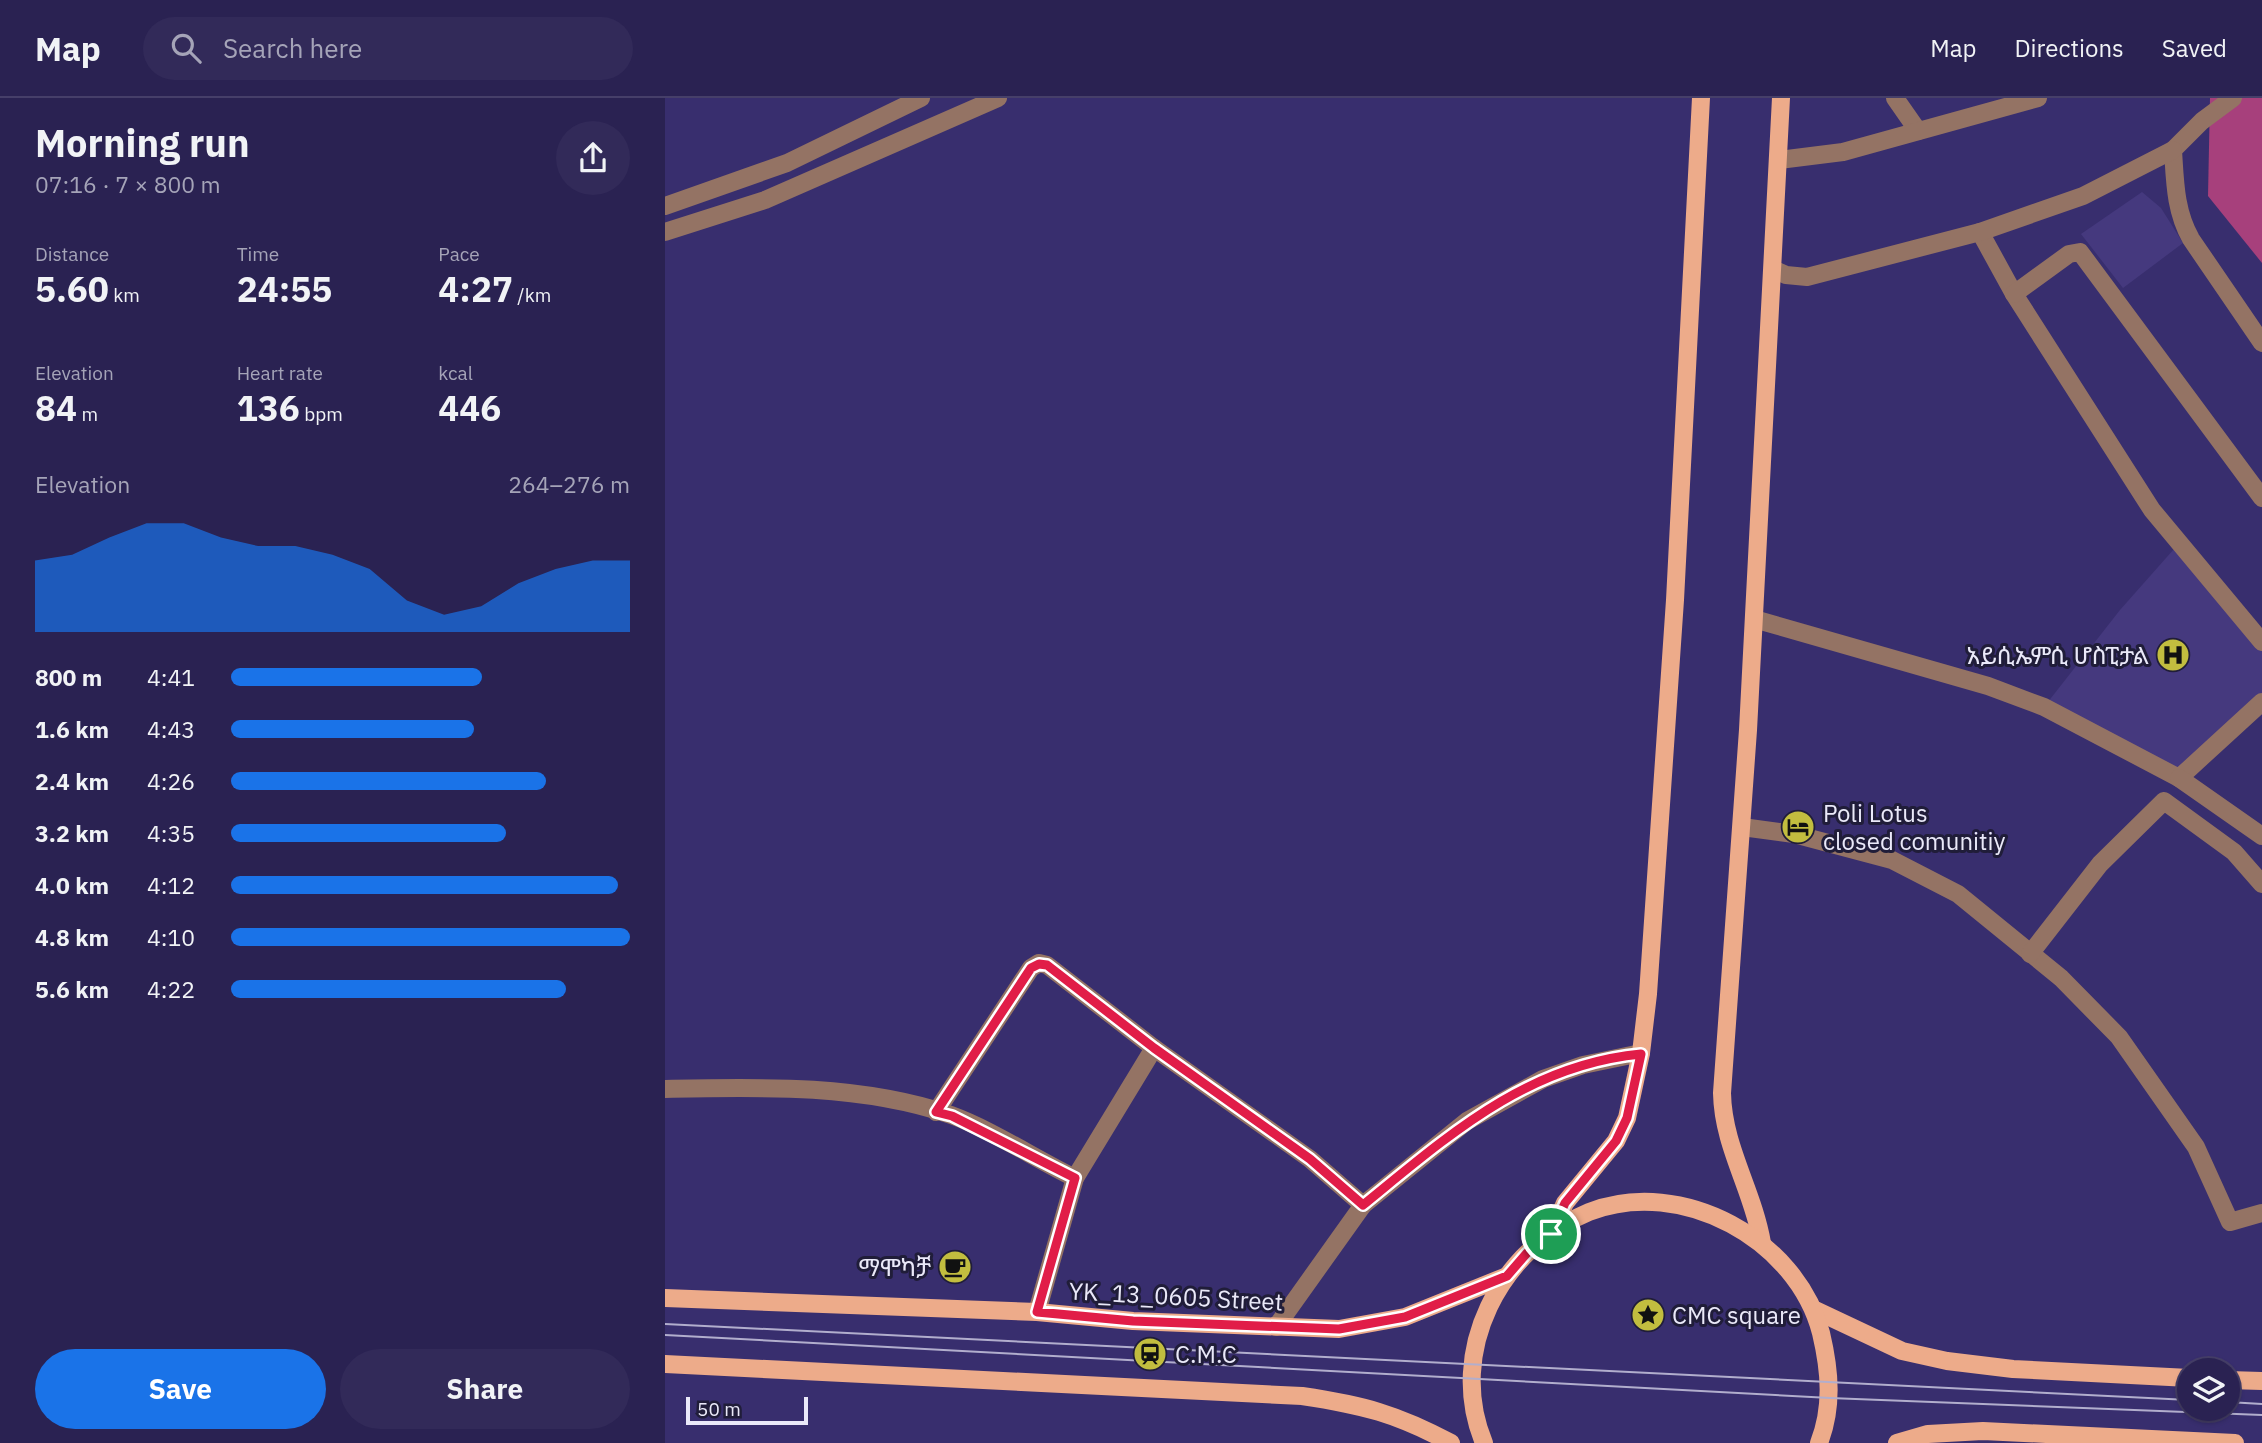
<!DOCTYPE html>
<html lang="en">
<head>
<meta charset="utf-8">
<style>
  :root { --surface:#2a2252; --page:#322a59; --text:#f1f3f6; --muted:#a5a4b8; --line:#463f69; --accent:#1a73e8 }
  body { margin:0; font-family:"IBM Plex Sans","Noto Sans Ethiopic",sans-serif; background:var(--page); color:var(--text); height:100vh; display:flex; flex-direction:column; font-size:26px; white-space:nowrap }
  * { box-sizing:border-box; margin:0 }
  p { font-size:23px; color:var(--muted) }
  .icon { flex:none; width:38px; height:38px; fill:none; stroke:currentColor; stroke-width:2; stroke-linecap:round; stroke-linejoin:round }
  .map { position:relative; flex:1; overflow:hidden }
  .side { display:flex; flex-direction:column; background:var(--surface); width:665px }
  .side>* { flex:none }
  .controls { position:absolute; left:1512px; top:1260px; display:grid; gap:14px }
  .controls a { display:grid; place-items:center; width:63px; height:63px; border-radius:50%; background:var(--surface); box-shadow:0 2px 5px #0004,0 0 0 2px var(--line); font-size:35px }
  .scale { position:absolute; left:21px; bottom:18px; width:122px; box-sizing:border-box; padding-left:7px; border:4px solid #eae9f9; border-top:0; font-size:19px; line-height:24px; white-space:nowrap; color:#eae9f9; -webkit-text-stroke:5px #201d39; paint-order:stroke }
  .pin { position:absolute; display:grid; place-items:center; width:60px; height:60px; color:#fff; margin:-30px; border:4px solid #fff; border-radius:50%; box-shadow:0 2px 7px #0007 }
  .round { display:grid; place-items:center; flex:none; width:74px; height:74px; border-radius:37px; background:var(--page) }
  .summary { display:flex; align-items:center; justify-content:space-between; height:119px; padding:0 35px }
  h1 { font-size:38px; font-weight:700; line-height:52px }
  .stats { display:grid; grid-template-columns:repeat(3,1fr); gap:10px; height:119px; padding:7px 35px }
  .stats div { display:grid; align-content:center }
  .stats b { font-size:35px; font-weight:700 }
  .stats small { font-size:19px; font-weight:400 }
  .stats p { font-size:19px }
  .chart { height:196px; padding:14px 35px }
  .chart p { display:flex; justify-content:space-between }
  .chart svg { width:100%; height:126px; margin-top:7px; fill:var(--accent); opacity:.7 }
  .primary-button { display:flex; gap:14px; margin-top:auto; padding:14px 35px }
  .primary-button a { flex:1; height:80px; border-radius:42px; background:var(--accent); color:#fff; font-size:28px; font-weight:700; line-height:80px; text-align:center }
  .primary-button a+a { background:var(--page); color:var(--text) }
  ul { padding:0 35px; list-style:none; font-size:23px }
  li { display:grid; grid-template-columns:112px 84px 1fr; align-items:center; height:52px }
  li i { height:18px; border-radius:9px; background:var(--accent) }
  header { display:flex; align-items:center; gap:42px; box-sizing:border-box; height:98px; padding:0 35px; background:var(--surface); border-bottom:2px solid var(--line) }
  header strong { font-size:33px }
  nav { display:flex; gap:38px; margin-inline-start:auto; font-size:24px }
  .search { width:490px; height:63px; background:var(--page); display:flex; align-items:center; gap:18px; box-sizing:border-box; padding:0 24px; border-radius:38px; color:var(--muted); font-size:26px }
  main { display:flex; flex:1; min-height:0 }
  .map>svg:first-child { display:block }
  .built { fill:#45397e }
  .forest { fill:#a7407c }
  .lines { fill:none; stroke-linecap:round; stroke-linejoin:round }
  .minor { stroke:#947364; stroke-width:18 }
  .major { stroke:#edab8a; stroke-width:18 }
  .tram { stroke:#b2aecd; stroke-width:2 }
  .route-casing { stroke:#fff; stroke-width:14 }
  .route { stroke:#e11d48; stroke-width:9 }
  .labels { text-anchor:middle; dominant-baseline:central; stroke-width:6; stroke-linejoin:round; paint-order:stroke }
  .poi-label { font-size:24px; fill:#eae9f9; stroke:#201d39; text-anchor:start }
  .street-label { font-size:24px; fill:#eae9f9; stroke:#201d39 }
</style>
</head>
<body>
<header>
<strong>Map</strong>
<div class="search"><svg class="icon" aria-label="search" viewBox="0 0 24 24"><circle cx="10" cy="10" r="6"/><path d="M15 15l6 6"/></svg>Search here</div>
<nav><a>Map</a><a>Directions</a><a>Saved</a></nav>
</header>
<main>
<section class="side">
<div class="summary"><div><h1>Morning run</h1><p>07:16 · 7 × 800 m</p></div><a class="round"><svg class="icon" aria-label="share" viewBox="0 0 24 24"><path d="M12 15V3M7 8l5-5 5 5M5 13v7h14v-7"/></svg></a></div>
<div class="stats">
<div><p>Distance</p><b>5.60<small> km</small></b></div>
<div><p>Time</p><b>24:55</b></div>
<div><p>Pace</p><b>4:27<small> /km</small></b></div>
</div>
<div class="stats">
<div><p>Elevation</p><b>84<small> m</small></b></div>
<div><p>Heart rate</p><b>136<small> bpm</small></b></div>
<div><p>kcal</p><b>446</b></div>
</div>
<div class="chart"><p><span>Elevation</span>264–276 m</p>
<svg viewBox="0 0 160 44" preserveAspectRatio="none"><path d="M0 44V19L10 17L20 11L30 6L40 6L50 11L60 14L70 14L80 17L90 22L100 33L110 38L120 35L130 27L140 22L150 19L160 19V44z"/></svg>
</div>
<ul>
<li><b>800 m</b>4:41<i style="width:63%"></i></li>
<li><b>1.6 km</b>4:43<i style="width:61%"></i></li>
<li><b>2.4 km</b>4:26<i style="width:79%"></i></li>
<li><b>3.2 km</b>4:35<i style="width:69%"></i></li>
<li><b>4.0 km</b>4:12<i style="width:97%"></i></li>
<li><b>4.8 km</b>4:10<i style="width:100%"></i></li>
<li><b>5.6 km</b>4:22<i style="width:84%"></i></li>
</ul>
<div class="primary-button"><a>Save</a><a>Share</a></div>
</section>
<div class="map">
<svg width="1597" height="1345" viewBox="0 0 1597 1345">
  <rect width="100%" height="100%" fill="#382e6e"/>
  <g class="built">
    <polygon points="1477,94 1496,110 1518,145 1458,190 1416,136"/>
    <polygon points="1509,451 1597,546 1597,604 1514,680 1379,609 1455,512"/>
  </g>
  <polygon class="forest" points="1545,0 1597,0 1597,165 1543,98"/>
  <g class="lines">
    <g class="minor">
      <polyline points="1230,0 1253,33"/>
      <path d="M1568,0L1537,23L1508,52C1510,83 1510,113 1526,141L1597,245"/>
      <polyline points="1114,62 1178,54 1373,0"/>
      <polyline points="0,108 122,65 256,0"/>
      <polyline points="0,134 100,102 333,0"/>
      <polyline points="1315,134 1349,196 1487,412 1597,544"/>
      <polyline points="1108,171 1121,177 1142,179 1315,134 1418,98 1508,52"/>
      <polyline points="1349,196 1404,156 1415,154 1597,400"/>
      <polyline points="1089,521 1323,588 1379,609 1514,680 1597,604"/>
      <polyline points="1514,680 1597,738"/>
      <polyline points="1077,729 1129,736 1227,762 1293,796 1396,880 1454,939 1531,1049 1565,1124 1597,1115"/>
      <polyline points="1365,856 1435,766 1499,703 1569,754 1597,786"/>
      <path d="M0,991C95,989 195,986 286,1017C325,1031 371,1061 410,1080"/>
      <polyline points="271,1014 366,870 374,865 382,867 489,950 645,1061 698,1107"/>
      <polyline points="372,1214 410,1080 489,950"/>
      <polyline points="611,1229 698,1107 802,1023 878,981 918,967 976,955"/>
    </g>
    <g class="major">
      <polyline points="886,1136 900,1105 951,1043 962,1020 976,955 983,896 1010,502 1036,0"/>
      <path d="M1097,1145C1088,1092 1058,1049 1057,995L1083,632L1116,0"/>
      <polyline points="0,1200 372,1214 468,1223 674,1231 740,1219 842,1178"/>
      <polyline points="1150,1212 1237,1253 1282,1263 1348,1271 1524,1280"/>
      <path d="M0,1266L637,1298C698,1307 732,1316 786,1345"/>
      <polyline points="1563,1282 1597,1283"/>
      <path d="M819,1345C781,1254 835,1150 924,1114C1017,1078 1132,1142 1156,1235C1165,1273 1168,1309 1154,1345"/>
      <polyline points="1232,1345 1263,1336 1318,1333 1570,1345"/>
    </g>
    <g class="tram">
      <polyline points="0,1226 1524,1302"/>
      <polyline points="0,1237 1165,1300 1597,1317"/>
      <polyline points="1563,1304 1597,1306"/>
    </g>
  </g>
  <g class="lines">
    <defs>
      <path id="route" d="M374,866L382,867L489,950L645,1061L698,1107C783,1038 861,967 976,956L962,1020L951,1043L900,1105L886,1136L862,1155L842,1178L740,1219L674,1231L468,1223L372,1214L410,1080L287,1018L271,1014L366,870Z"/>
    </defs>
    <use href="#route" class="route-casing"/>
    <use href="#route" class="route"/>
  </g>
  <defs>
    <symbol id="hospital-disc" viewBox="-11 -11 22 22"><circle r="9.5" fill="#c2bd3f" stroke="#201d39"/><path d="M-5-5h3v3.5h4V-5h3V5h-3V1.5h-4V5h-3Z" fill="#111"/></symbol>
    <symbol id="hotel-disc" viewBox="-11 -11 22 22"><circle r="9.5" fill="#c2bd3f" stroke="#201d39"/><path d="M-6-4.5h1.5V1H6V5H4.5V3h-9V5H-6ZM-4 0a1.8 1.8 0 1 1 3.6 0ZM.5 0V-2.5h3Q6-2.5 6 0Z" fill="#111"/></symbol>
    <symbol id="cafe-disc" viewBox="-11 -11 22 22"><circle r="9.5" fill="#c2bd3f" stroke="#201d39"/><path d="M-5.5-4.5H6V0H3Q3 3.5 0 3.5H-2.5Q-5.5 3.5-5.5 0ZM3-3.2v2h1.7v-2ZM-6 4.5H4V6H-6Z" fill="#111"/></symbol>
    <symbol id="sight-disc" viewBox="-11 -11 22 22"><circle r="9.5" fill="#c2bd3f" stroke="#201d39"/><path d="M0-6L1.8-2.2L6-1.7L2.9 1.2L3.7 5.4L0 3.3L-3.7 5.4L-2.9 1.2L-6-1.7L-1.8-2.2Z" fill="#111"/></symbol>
    <symbol id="station-disc" viewBox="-11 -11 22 22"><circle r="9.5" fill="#c2bd3f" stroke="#201d39"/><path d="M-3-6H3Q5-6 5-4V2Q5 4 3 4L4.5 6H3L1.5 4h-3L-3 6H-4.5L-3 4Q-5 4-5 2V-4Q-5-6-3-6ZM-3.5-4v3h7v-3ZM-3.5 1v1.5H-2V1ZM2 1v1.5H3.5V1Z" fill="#111"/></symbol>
  </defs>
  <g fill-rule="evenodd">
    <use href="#hospital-disc" x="1489" y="538" width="38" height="38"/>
    <use href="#hotel-disc" x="1114" y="710" width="38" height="38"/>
    <use href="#cafe-disc" x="271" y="1150" width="38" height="38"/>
    <use href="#sight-disc" x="964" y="1198" width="38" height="38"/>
    <use href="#station-disc" x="466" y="1237" width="38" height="38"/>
  </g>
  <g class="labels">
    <g class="poi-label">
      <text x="1484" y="557" text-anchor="end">አይሲኤምሲ ሆስፒታል</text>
      <text x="1158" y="715">Poli Lotus<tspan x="1158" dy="28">closed comunitiy</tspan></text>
      <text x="266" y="1169" text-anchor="end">ማሞካቻ</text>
      <text x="1007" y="1217">CMC square</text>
      <text x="510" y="1256">C.M.C</text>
    </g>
    <g class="street-label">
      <text transform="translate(511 1198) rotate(3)">YK_13_0605 Street</text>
    </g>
  </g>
</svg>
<div class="controls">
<a><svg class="icon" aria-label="layers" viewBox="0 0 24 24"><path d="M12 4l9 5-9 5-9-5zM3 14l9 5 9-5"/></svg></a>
</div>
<div class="scale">50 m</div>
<div class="pin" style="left:886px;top:1136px;background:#1e9e55"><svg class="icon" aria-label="arrive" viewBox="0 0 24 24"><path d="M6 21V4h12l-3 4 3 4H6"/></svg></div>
</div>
</main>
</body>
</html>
